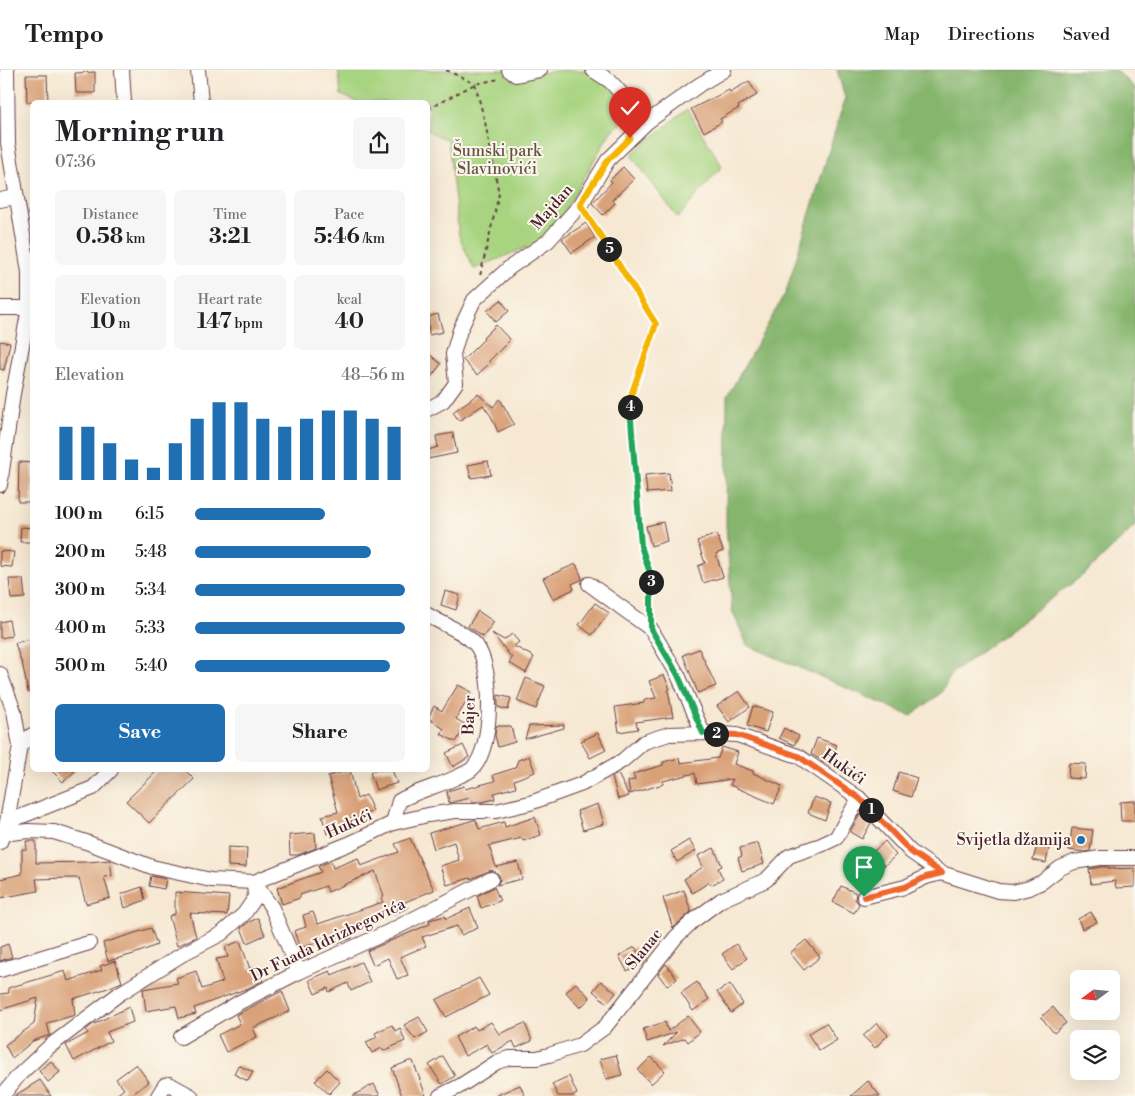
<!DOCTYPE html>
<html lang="en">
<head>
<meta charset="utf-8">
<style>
  :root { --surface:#fff; --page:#f6f6f6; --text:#202124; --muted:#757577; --line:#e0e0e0; --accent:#1f6fb2 }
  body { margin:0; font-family:"Libre Bodoni",serif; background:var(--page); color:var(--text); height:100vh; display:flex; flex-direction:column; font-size:19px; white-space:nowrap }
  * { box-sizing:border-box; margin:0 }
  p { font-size:16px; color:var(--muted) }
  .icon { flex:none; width:28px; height:28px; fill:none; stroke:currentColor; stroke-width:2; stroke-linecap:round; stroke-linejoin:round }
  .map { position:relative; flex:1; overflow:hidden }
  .side { position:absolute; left:30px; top:30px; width:400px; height:672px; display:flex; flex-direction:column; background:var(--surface); border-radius:8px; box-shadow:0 5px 20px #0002 }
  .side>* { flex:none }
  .needle { width:32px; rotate:254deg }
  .tools { position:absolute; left:1070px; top:900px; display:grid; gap:10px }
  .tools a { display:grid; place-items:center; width:50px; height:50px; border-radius:8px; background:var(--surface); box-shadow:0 5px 20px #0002; font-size:25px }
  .pin { position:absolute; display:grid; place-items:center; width:42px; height:42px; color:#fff; margin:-51px -21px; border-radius:50% 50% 50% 0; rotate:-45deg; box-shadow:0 0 5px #0007 }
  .pin .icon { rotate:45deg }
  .km { position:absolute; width:25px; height:25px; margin:-12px; border-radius:50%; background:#222; color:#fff; font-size:14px; line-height:25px; text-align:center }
  .round { display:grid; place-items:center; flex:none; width:52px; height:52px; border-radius:8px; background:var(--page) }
  .summary { display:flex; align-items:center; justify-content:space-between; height:85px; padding:0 25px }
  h1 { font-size:28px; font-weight:800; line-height:38px }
  .metrics { display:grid; grid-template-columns:repeat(3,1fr); gap:8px; height:85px; padding:5px 25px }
  .metrics div { display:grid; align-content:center; border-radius:8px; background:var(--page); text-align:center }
  .metrics b { font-size:21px; font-weight:800 }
  .metrics small { font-size:14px; font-weight:400 }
  .metrics p { font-size:14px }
  .chart { height:140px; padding:10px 25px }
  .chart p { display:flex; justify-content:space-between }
  .chart svg { width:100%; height:90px; margin-top:5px; stroke:var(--accent); stroke-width:6 }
  .action { display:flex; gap:10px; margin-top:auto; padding:10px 25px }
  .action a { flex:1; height:58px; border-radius:8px; background:var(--accent); color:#fff; font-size:20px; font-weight:800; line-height:58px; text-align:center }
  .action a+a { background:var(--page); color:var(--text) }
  ul { padding:0 25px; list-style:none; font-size:16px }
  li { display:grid; grid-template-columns:80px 60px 1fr; align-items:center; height:38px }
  li i { height:12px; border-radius:6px; background:var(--accent) }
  header { display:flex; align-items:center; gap:30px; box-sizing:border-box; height:70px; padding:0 25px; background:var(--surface); border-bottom:1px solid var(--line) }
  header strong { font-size:24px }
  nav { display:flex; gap:28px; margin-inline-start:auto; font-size:18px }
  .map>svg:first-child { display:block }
  .green { fill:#a8d480; stroke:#797a56 }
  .forest { fill:#86b66e; stroke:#686a4c }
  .building { fill:#d9a178 }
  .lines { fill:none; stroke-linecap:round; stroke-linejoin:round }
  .street-casing { stroke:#643d44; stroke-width:16 }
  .path { stroke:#643d44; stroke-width:2; stroke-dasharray:4 4; stroke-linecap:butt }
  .street { stroke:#fff; stroke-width:14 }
  .split-1-casing { stroke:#fff; stroke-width:10 }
  .split-2-casing { stroke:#fff; stroke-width:10 }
  .split-3-casing { stroke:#fff; stroke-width:10 }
  .split-4-casing { stroke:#fff; stroke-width:10 }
  .split-5-casing { stroke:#fff; stroke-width:10 }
  .split-6-casing { stroke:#fff; stroke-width:10 }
  .split-1 { stroke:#f0652b; stroke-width:6 }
  .split-2 { stroke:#f0652b; stroke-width:6 }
  .split-3 { stroke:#22a559; stroke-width:6 }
  .split-4 { stroke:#22a559; stroke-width:6 }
  .split-5 { stroke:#f5b400; stroke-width:6 }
  .split-6 { stroke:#f5b400; stroke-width:6 }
  .poi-dot { fill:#1f6fb2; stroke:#fbf7ec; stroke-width:2 }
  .labels { text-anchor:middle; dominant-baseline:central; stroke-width:4; stroke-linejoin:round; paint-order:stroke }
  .park-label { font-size:16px; fill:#654; stroke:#fbf7ec }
  .street-label { font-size:16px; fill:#4a1f2b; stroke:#fbf7ec }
  .poi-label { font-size:16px; fill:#4a1f2b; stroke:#fbf7ec; text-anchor:end }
</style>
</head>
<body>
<header>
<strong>Tempo</strong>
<nav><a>Map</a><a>Directions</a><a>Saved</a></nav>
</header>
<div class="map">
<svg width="1135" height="1026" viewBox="0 0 1135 1026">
  <rect width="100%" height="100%" fill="#fbf7ec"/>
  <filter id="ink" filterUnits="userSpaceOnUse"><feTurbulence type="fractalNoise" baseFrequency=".02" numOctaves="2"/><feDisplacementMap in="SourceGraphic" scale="10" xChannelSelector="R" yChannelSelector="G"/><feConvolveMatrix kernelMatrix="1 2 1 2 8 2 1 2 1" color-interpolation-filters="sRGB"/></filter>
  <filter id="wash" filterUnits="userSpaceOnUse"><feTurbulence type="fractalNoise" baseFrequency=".0096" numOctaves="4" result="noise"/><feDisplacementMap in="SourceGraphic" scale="20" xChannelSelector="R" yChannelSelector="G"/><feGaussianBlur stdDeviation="1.12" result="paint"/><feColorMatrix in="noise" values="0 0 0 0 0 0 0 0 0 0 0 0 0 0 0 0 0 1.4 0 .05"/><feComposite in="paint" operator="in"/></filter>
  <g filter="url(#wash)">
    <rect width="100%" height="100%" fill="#f6e8d2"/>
    <g class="green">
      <polygon points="338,0 506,0 514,7 561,0 593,0 644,36 611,61 549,168 474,199 459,166 448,70 428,61 428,32 358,32 341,25"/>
      <polygon points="687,39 722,96 678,148 631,85"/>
    </g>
    <polygon class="forest" points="837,0 1116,0 1135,18 1135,456 1087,502 951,604 941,623 911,646 747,575 732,540 726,455 727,327 786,222 845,28"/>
    <g id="blocks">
      <g class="building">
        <polygon points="95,2 95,23 76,23 75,3"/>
        <polygon points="26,5 47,5 48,32 27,32"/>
        <polygon points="749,11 757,25 738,36 739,38 720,49 722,52 704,62 691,39 729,20 730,22"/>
        <polygon points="623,97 634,109 612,130 615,133 603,145 592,133 612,112 610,110"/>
        <polygon points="586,153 595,167 572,183 562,169"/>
        <polygon points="501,230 509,241 496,252 487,241"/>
        <polygon points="438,244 443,262 429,265 428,247"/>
        <polygon points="496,255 510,270 489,291 490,293 477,305 463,290 484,269 483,268"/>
        <polygon points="0,271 10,273 4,300 0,299"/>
        <polygon points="428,283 441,294 428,311"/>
        <polygon points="478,324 493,337 500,329 514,354 498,362 491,346 483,335 459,351 453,342"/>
        <polygon points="453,363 457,383 428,389 428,380 438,377 436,366"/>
        <polygon points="488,391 491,405 471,408 468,395"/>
        <polygon points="19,392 32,393 32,432 18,432"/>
        <polygon points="669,403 671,421 647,423 645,405"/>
        <polygon points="663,452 667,471 651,476 646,456"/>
        <polygon points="21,457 32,458 32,472 20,472"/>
        <polygon points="717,464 723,481 716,484 723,507 703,513 698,496 705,493 697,471"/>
        <polygon points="0,481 14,482 12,497 0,496"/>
        <polygon points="576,494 582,508 581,510 572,514 574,519 553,529 543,508"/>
        <polygon points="9,509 23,509 25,528 11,529"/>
        <polygon points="445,521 460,525 456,540 441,535"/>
        <polygon points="595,533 609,543 592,565 579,555"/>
        <polygon points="478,541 494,552 483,567 468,556"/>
        <polygon points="9,550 12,566 0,568 0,552"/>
        <polygon points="492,563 504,570 512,564 519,572 514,576 534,587 526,603 509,593 512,588"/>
        <polygon points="30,569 32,576 32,622 28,622 22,592 21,592 15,573"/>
        <polygon points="699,579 716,616 698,623 683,585"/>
        <polygon points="664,605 670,619 668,620 673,647 636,652 638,659 619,662 615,637 644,633 644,630 656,628 649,611"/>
        <polygon points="526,608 545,616 536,639 517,631"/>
        <polygon points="458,615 472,622 456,649 466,655 456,672 441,664 444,659 428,648 434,636 442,641"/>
        <polygon points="739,621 750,637 729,652 717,636"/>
        <polygon points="498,625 511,628 508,640 498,637"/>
        <polygon points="753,636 773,642 766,662 747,656"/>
        <polygon points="564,655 564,658 525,669 529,656"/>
        <polygon points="496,656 511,656 515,672 498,677 495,665"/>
        <polygon points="784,658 799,666 794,675 779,668"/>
        <polygon points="598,663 606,680 590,688 581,671"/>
        <polygon points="817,668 837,675 829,695 811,684"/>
        <polygon points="463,675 469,687 453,697 446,683"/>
        <polygon points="722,677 738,682 734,694 753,701 753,703 782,716 774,734 730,715 733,709 697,714 695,703 663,711 663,714 630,724 628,711 635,710 633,704 663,695 663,692 679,688 680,693 718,688"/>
        <polygon points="529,686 535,702 514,710 516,717 494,723 495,729 482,732 472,732 470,728 449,733 447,721 464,716 465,719 495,711 493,705 515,698 518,690"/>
        <polygon points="1069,693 1086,694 1085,709 1068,708"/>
        <polygon points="51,700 76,700 63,712"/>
        <polygon points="158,700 185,700 194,709 149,753 126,731"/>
        <polygon points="350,700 357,729 366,725 373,741 344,755 345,758 327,764 322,746 338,742 328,706"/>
        <polygon points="377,700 392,700 397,713 376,720 370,702"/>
        <polygon points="899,702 917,708 911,727 893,721"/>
        <polygon points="618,704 629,726 618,729 612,707"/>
        <polygon points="814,727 831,733 825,750 808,743"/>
        <polygon points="1135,731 1135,751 1121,751 1120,732"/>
        <polygon points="598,734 604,754 583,760 577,741"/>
        <polygon points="860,744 871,753 862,769 850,762"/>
        <polygon points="535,747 541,765 523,771 522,768 489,776 496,797 518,792 522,809 497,815 500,810 499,805 496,802 491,800 471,809 470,808 447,815 440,796 459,790 454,772 434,779 429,763 474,750 476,750 479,759 504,752 505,757"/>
        <polygon points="1072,758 1093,760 1090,781 1084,782 1069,780"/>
        <polygon points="315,763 316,778 298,785 290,785 289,765"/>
        <polygon points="410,768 434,820 405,832 408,838 350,861 352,868 334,874 332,868 300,878 294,861 306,857 303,845 313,842 318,854 383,832 381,828 384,826 375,801 328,822 326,816 300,825 300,828 282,834 277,818 321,802 318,796 331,791 333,798 358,788 361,796 399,782 395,774"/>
        <polygon points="689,770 696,781 677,792 671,781"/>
        <polygon points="26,771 36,771 36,793 89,792 110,790 112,806 104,807 110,828 86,834 79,808 70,808 36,809 38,821 0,828 0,809 22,804 22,779 27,779"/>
        <polygon points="885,771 896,785 884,796 873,782"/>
        <polygon points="758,773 764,794 742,801 738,788 742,786 740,778"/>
        <polygon points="1037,775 1049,778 1046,793 1033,790"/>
        <polygon points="228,777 247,778 246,797 228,796"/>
        <polygon points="714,778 722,796 718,798 723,809 711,815 710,812 692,823 684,809 703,797 698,786"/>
        <polygon points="1101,797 1109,797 1109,799 1135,798 1135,817 1116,818 1115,811 1091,814 1089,799"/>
        <polygon points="151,806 166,809 164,819 149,816"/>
        <polygon points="841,816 856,823 855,829 859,834 854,843 833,832"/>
        <polygon points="142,817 145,830 125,838 121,824"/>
        <polygon points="494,817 500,831 481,838 477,826"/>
        <polygon points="684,820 691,842 673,858 663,828"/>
        <polygon points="175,822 229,826 227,845 190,843 196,867 177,876 169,846 175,844"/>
        <polygon points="470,838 478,858 461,865 457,856 422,867 426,876 400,887 408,905 397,909 388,888 373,895 367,881 430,854 429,851 430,850 445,846 446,849"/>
        <polygon points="1091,842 1097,852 1082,859 1078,849"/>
        <polygon points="258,848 265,865 247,873 241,858 249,852"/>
        <polygon points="151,858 157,875 134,884 108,891 103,873"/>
        <polygon points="806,870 820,887 804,900 790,883"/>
        <polygon points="240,871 250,899 257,896 263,911 248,918 194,938 196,944 179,948 176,936 146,941 143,919 178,913 176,908 196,901 202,919 223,912 216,889 228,887 225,877"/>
        <polygon points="8,874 12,887 0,891 0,877"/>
        <polygon points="736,874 747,888 733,899 722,884"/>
        <polygon points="635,877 644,892 627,901 619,886"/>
        <polygon points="115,891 122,912 108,918 73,929 75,945 47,953 50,965 33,971 12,988 5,975 34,954 38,928 0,940 0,924 9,923 8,918 65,901 68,911 102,900 100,896"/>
        <polygon points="361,892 370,912 351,921 348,913 329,922 328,918 315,924 309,910 330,901 332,905"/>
        <polygon points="666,894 677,909 667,916 658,904"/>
        <polygon points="479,908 489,925 446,947 436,930"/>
        <polygon points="601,911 616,923 607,933 593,921"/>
        <polygon points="697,912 709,929 693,941 681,923"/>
        <polygon points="576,913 590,928 580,938 566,922"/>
        <polygon points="730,914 743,934 731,943 717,922"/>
        <polygon points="282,921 290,941 253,958 257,967 226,982 218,965 240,954 236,945"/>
        <polygon points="129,937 133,952 107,962 111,971 74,991 66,975 88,963 86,960 92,955"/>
        <polygon points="1053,937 1066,953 1054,963 1041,947"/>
        <polygon points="688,946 700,962 688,972 685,968 663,976 677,962 647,972 643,959 665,952 668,961"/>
        <polygon points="419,947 428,962 415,969 404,955"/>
        <polygon points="491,952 499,964 525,953 532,971 516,978 513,971 492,983 487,974 465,986 455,967 474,956 477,960"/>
        <polygon points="826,953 837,970 819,981 808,964"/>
        <polygon points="877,953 888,965 875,978 863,966"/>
        <polygon points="392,955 395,961 400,958 405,971 383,981 382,978 372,983 366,972 377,967 375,963"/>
        <polygon points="616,985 622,1005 606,1009 600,989"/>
        <polygon points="443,986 455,1006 442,1014 429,995"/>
        <polygon points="651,987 665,1001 651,1014 638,1000"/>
        <polygon points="51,991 60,1002 48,1012 39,1001"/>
        <polygon points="409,991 413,991 426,1026 402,1026 392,998"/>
        <polygon points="136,994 149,1012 130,1026 115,1026 124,1019 116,1009"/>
        <polygon points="238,995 253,1002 248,1011 234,1004"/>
        <polygon points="327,999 340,1012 329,1024 315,1011"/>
        <polygon points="569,1006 577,1024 572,1026 558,1026 552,1014"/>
        <polygon points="40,1010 51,1026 14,1026"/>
        <polygon points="868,1011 880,1026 851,1026"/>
        <polygon points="374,1014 380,1026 352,1026"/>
        <polygon points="520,1015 525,1026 495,1026"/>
      </g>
    </g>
  </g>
  <g filter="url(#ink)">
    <use href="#blocks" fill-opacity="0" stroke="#643d44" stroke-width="1"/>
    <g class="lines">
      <defs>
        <g id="street">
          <polyline points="122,0 124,32"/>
          <polyline points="198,0 201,32"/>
          <polyline points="509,0 516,5 540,0"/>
          <polyline points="593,0 610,11 647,52"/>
          <polyline points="0,130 16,127"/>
          <polyline points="0,238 29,238"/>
          <polyline points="428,339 443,331 456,313 453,284 460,260 474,230 509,198 548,171 581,134 608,90 647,52 699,15 724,0"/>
          <polyline points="0,415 13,324 29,238 29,202 8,73 7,0"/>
          <polyline points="589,514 651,559 678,605 703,663"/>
          <polyline points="0,604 14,641 20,676 7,752 0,772"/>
          <polyline points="20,676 32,665"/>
          <polyline points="7,752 93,718 111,700"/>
          <path d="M393,753L399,731C418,720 440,716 459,706C463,704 469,702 472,699C494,678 494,598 476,575C464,561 443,555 428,545"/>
          <polyline points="2,764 28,761 54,762 86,772 152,797 211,810 254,812 351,773 393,753 428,745 455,741 496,741 530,733 582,714 622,691 644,672 669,664 703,663 737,665 798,686 859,728 911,782 941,803 998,821 1013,822 1029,818 1042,812 1060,798 1074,792 1100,788 1135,788"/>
          <polyline points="254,812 272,838 299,902"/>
          <polyline points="864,827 905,817 926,807 941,803"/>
          <polyline points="0,900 89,873"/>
          <polyline points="181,967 240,932 299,902 388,862 491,809"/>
          <polyline points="2,1026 19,1005 50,976 119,924 186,882 221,864 244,844 255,828 254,812"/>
          <polyline points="158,1026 165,1015 169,1014 191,1026"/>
          <polyline points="440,1026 460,1016 497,992 509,988 537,988 549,985 580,975 605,957 676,867 693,851 721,830 766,810 789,786 821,775 836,768 859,728"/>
        </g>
      </defs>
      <use href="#street" class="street-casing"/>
      <g class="path">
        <polyline points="446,0 475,14 485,52 499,124 480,206"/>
        <polyline points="428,39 475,14 499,9"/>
        <polyline points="587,145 656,254 629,331 641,476 651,506 651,543"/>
      </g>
      <use href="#street" class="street"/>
    </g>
  </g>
  <g class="lines" filter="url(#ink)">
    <defs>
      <polyline id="split-1" points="864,827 905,817 926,807 942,803 911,782 871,740"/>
      <polyline id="split-2" points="716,664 737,665 798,686 859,728 871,740"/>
      <polyline id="split-3" points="651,512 651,559 678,605 703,663 716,664"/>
      <polyline id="split-4" points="630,337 641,476 651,506 651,512"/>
      <polyline id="split-5" points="609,179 656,254 629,331 630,337"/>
      <polyline id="split-6" points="609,179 580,134 608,90 630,68"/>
    </defs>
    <use href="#split-1" class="split-1-casing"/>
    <use href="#split-2" class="split-2-casing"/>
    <use href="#split-3" class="split-3-casing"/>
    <use href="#split-4" class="split-4-casing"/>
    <use href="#split-5" class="split-5-casing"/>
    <use href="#split-6" class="split-6-casing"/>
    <use href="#split-1" class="split-1"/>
    <use href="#split-2" class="split-2"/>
    <use href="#split-3" class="split-3"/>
    <use href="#split-4" class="split-4"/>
    <use href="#split-5" class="split-5"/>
    <use href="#split-6" class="split-6"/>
  </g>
  <circle class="poi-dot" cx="1081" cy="770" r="5"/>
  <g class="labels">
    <g class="park-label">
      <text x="497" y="81">Šumski park<tspan x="497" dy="18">Slavinovići</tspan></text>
    </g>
    <g class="street-label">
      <text transform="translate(552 137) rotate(-49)">Majdan</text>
      <text transform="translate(469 645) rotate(-88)">Bajer</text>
      <text transform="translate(844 697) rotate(35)">Hukići</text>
      <text transform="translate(349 754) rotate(-24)">Hukići</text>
      <text transform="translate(328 870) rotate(-26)">Dr Fuada Idrizbegovića</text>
      <text transform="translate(644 879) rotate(-51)">Slanac</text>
    </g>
    <g class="poi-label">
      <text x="1071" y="770">Svijetla džamija</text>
    </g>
  </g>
</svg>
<div class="tools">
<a><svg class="needle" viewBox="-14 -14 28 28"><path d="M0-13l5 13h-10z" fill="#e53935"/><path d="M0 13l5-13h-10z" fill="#757577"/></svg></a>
<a><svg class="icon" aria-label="layers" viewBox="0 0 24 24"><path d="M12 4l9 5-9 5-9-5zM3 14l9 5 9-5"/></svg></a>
</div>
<div class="pin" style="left:864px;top:827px;background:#1e9e55"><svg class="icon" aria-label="arrive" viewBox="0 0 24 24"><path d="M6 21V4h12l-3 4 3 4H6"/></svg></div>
<div class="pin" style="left:630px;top:68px;background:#d93025"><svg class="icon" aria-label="check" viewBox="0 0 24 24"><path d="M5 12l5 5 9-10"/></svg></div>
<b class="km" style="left:871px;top:740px">1</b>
<b class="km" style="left:716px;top:664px">2</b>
<b class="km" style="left:651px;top:512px">3</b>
<b class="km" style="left:630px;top:337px">4</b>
<b class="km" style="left:609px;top:179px">5</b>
<section class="side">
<div class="summary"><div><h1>Morning run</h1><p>07:36</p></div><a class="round"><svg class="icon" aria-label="share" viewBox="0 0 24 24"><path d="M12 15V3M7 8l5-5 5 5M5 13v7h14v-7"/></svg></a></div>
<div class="metrics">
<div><p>Distance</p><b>0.58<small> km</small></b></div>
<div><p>Time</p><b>3:21</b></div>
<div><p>Pace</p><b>5:46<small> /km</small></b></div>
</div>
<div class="metrics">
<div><p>Elevation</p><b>10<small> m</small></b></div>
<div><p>Heart rate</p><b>147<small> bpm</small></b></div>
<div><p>kcal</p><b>40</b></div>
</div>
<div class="chart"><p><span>Elevation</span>48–56 m</p>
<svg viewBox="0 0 160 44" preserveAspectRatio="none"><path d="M5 44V18M15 44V18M25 44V26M35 44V34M45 44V38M55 44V26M65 44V14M75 44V6M85 44V6M95 44V14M105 44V18M115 44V14M125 44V10M135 44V10M145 44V14M155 44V18"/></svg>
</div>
<ul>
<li><b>100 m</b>6:15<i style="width:62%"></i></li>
<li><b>200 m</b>5:48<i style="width:84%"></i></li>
<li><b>300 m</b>5:34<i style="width:100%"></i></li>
<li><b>400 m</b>5:33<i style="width:100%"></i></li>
<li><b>500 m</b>5:40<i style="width:93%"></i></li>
</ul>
<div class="action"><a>Save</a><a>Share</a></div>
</section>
</div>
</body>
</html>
